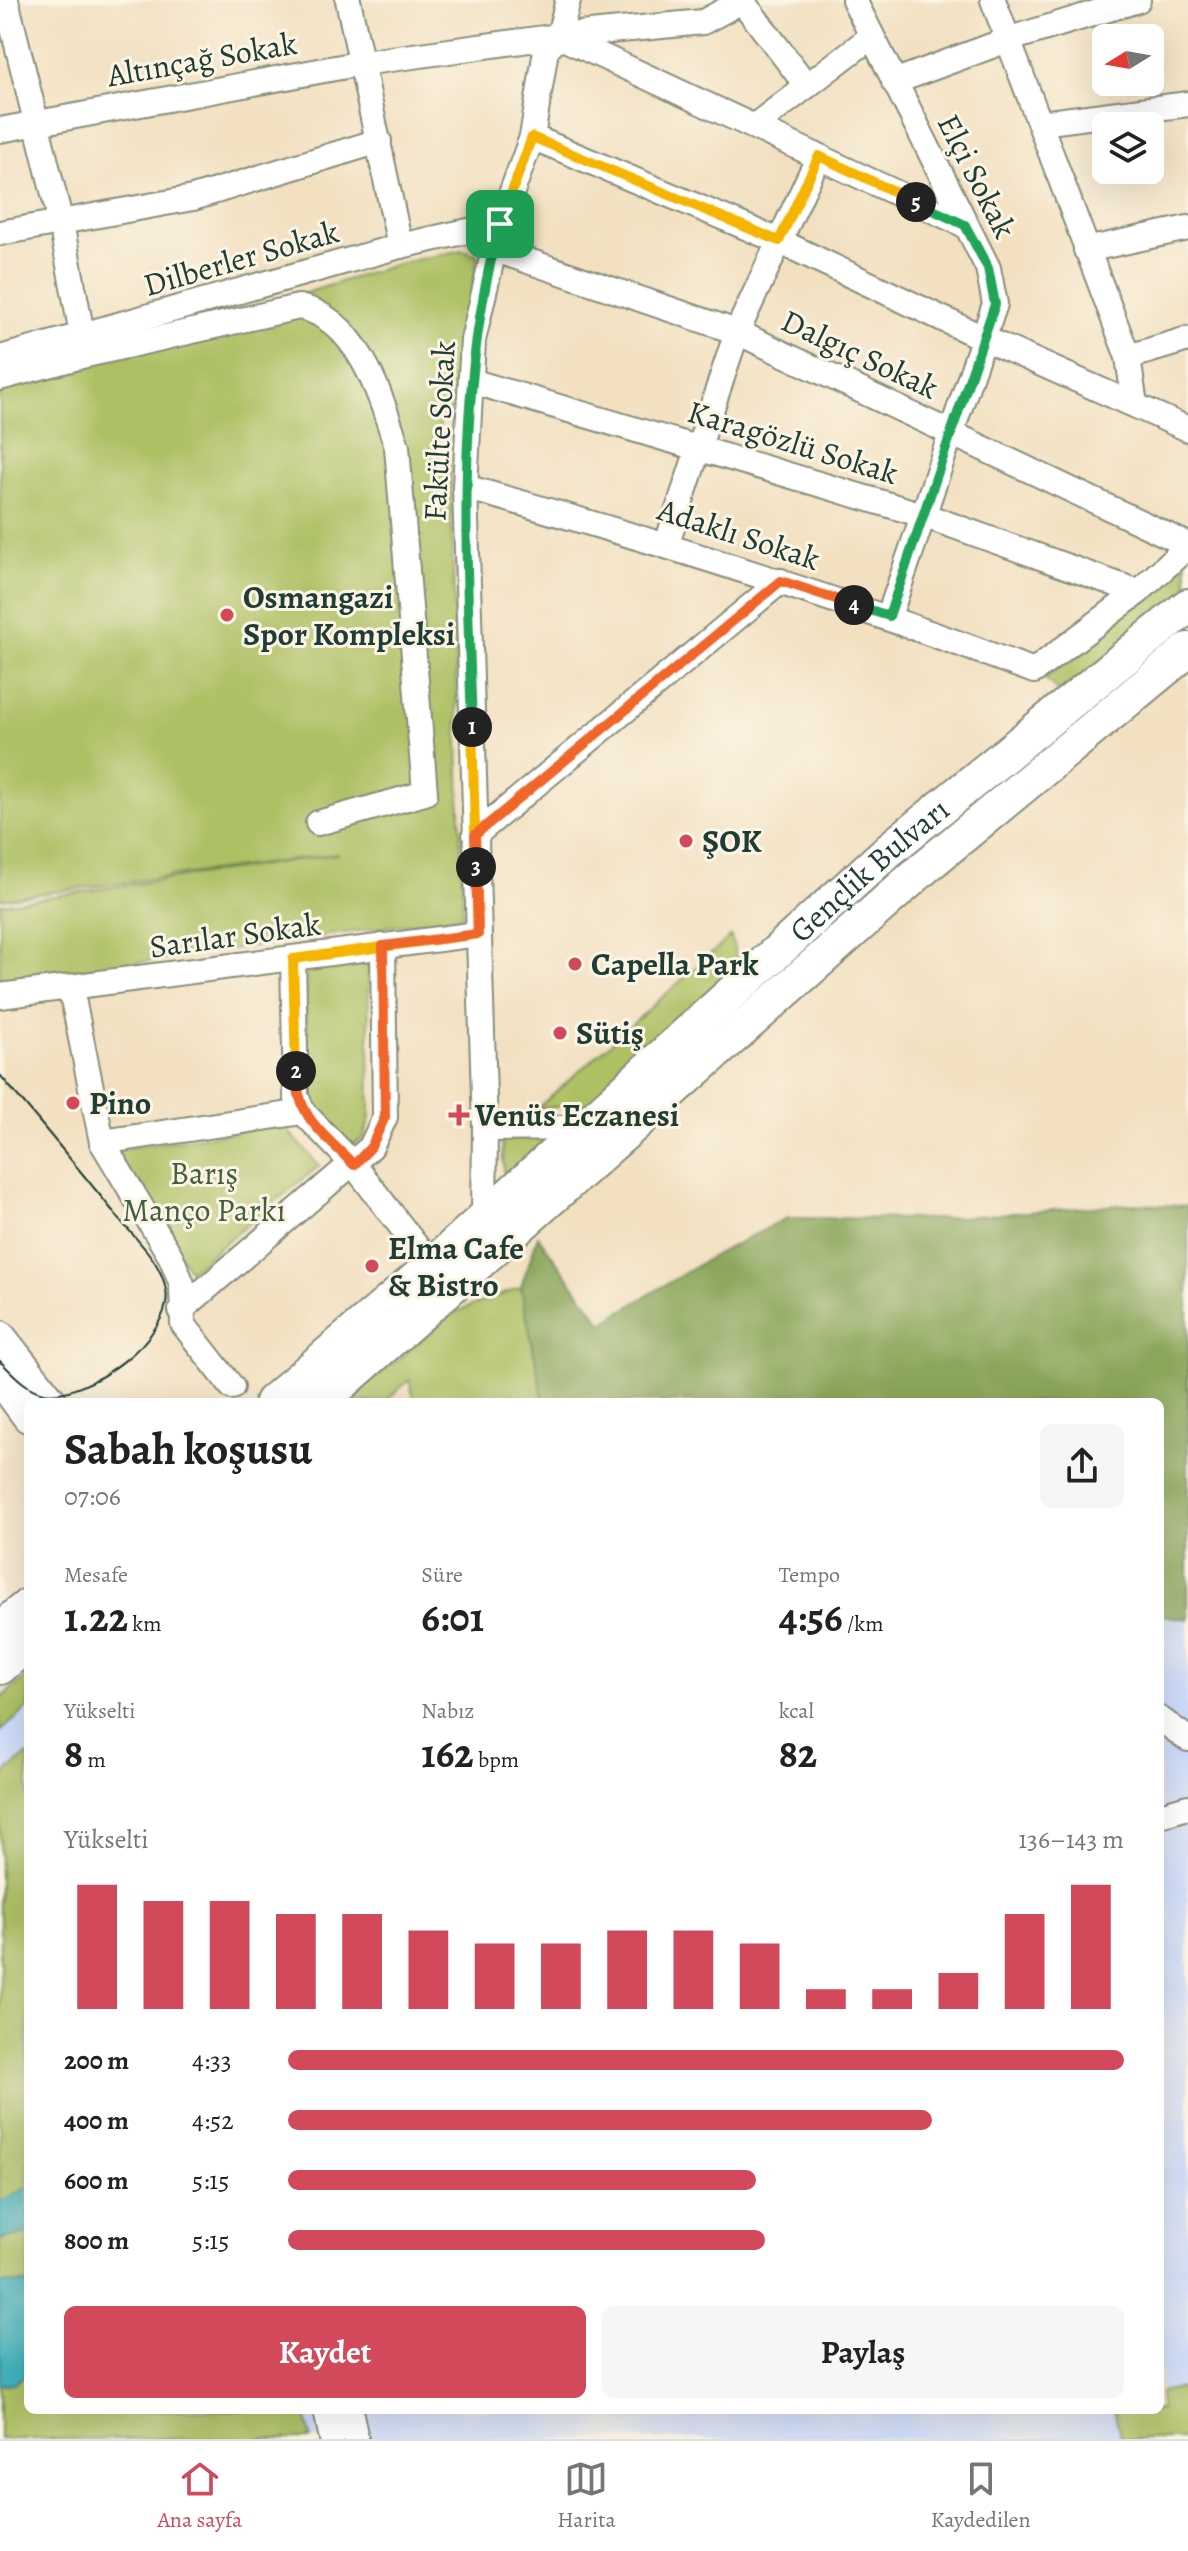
<!DOCTYPE html>
<html lang="tr">
<head>
<meta charset="utf-8">
<style>
  :root { --surface:#fff; --page:#f6f6f6; --text:#222; --muted:#767676; --line:#e0e0e0; --accent:#d1495b }
  body { margin:0; font-family:Alegreya,serif; background:var(--page); color:var(--text); height:100vh; display:flex; flex-direction:column; font-size:30px; white-space:nowrap }
  * { box-sizing:border-box; margin:0 }
  p { font-size:26px; color:var(--muted) }
  .icon { flex:none; width:44px; height:44px; fill:none; stroke:currentColor; stroke-width:2; stroke-linecap:round; stroke-linejoin:round }
  .map { position:relative; flex:1; overflow:hidden }
  .details { position:absolute; left:24px; top:1398px; width:1140px; height:1016px; display:flex; flex-direction:column; background:var(--surface); border-radius:12px; box-shadow:0 8px 32px #0002 }
  .details>* { flex:none }
  .needle { width:52px; rotate:259deg }
  .controls { position:absolute; left:1092px; top:24px; display:grid; gap:16px }
  .controls a { display:grid; place-items:center; width:72px; height:72px; border-radius:12px; background:var(--surface); box-shadow:0 8px 32px #0002; font-size:40px }
  .pin { position:absolute; display:grid; place-items:center; width:68px; height:68px; color:#fff; margin:-34px; border-radius:16px; box-shadow:0 4px 12px #0006 }
  .km { position:absolute; width:40px; height:40px; margin:-20px; border-radius:50%; background:#222; color:#fff; font-size:22px; line-height:40px; text-align:center }
  .round { display:grid; place-items:center; flex:none; width:84px; height:84px; border-radius:12px; background:var(--page) }
  .overview { display:flex; align-items:center; justify-content:space-between; height:136px; padding:0 40px }
  h1 { font-size:44px; font-weight:600; line-height:60px }
  .stats { display:grid; grid-template-columns:repeat(3,1fr); gap:12px; height:136px; padding:8px 40px }
  .stats div { display:grid; align-content:center }
  .stats b { font-size:40px; font-weight:600 }
  .stats small { font-size:22px; font-weight:400 }
  .stats p { font-size:22px }
  .chart { height:224px; padding:16px 40px }
  .chart p { display:flex; justify-content:space-between }
  .chart svg { width:100%; height:144px; margin-top:8px; stroke:var(--accent); stroke-width:6 }
  .primary-button { display:flex; gap:16px; margin-top:auto; padding:16px 40px }
  .primary-button a { flex:1; height:92px; border-radius:12px; background:var(--accent); color:#fff; font-size:32px; font-weight:600; line-height:92px; text-align:center }
  .primary-button a+a { background:var(--page); color:var(--text) }
  ul { padding:0 40px; list-style:none; font-size:26px }
  li { display:grid; grid-template-columns:128px 96px 1fr; align-items:center; height:60px }
  li i { height:20px; border-radius:10px; background:var(--accent) }
  .tab-bar { display:flex; justify-content:space-around; align-items:center; height:112px; border-top:2px solid var(--line); background:var(--surface); font-size:22px; color:var(--muted) }
  .tab-bar a { display:grid; justify-items:center; gap:4px }
  .tab-bar .active { color:var(--accent) }
  .map>svg:first-child { display:block }
  .built { fill:#cddbfa }
  .green { fill:#adc064; stroke:#667e4c; stroke-width:2 }
  .forest { fill:#8aa65a; stroke:#547247; stroke-width:2 }
  .water { fill:#42b1bc; stroke:#307778; stroke-width:2 }
  .lines { fill:none; stroke-linecap:round; stroke-linejoin:round }
  .minor-casing { stroke:#888e7a; stroke-width:28 }
  .major-casing { stroke:#888e7a; stroke-width:34 }
  .highway-casing { stroke:#888e7a; stroke-width:38 }
  .minor { stroke:#fff; stroke-width:24 }
  .major { stroke:#fff; stroke-width:30 }
  .highway { stroke:#fff; stroke-width:34 }
  .tram { stroke:#1f3d34; stroke-width:2 }
  .split-1-casing { stroke:#fff; stroke-width:16 }
  .split-2-casing { stroke:#fff; stroke-width:16 }
  .split-3-casing { stroke:#fff; stroke-width:16 }
  .split-4-casing { stroke:#fff; stroke-width:16 }
  .split-5-casing { stroke:#fff; stroke-width:16 }
  .split-6-casing { stroke:#fff; stroke-width:16 }
  .split-1 { stroke:#22a559; stroke-width:10 }
  .split-2 { stroke:#f5b400; stroke-width:10 }
  .split-3 { stroke:#f0652b; stroke-width:10 }
  .split-4 { stroke:#f0652b; stroke-width:10 }
  .split-5 { stroke:#22a559; stroke-width:10 }
  .split-6 { stroke:#f5b400; stroke-width:10 }
  .poi-dot { fill:#d1495b; stroke:#fcf5e5; stroke-width:3 }
  .labels { text-anchor:middle; dominant-baseline:central; stroke-width:6; stroke-linejoin:round; paint-order:stroke }
  .street-label { font-size:32px; fill:#1f3d34; stroke:#fcf5e5 }
  .poi-label { font-size:32px; font-weight:bold; fill:#1f3d34; stroke:#fcf5e5; text-anchor:start }
  .park-label { font-size:32px; fill:#425e40; stroke:#fcf5e5 }
</style>
</head>
<body>
<div class="map">
<svg width="1188" height="2439" viewBox="0 0 1188 2439">
  <rect width="100%" height="100%" fill="#fcf5e5"/>
  <filter id="ink" filterUnits="userSpaceOnUse"><feTurbulence type="fractalNoise" baseFrequency=".0125" numOctaves="2"/><feDisplacementMap in="SourceGraphic" scale="16" xChannelSelector="R" yChannelSelector="G"/><feConvolveMatrix kernelMatrix="1 2 1 2 8 2 1 2 1" color-interpolation-filters="sRGB"/></filter>
  <filter id="wash" filterUnits="userSpaceOnUse"><feTurbulence type="fractalNoise" baseFrequency=".006" numOctaves="4" result="noise"/><feDisplacementMap in="SourceGraphic" scale="32" xChannelSelector="R" yChannelSelector="G"/><feGaussianBlur stdDeviation="1.8" result="paint"/><feColorMatrix in="noise" values="0 0 0 0 0 0 0 0 0 0 0 0 0 0 0 0 0 1.4 0 .05"/><feComposite in="paint" operator="in"/></filter>
  <g filter="url(#wash)">
    <rect width="100%" height="100%" fill="#f2e0c1"/>
    <polygon class="built" points="1160,1615 1188,1619 1188,2439 0,2439 0,1696 28,1672 28,2410 1160,2410"/>
    <g class="green">
      <polygon points="462,250 478,255 454,410 440,414 438,459 450,459 463,916 0,982 0,904 338,854 0,899 0,370 274,303 397,264"/>
      <polygon points="1186,562 1188,589 1062,694 1045,679"/>
      <polygon points="731,936 739,971 589,1105 538,1108"/>
      <polygon points="368,963 370,1117 364,1138 352,1145 313,1110 307,1093 306,967"/>
      <polygon points="283,1125 319,1166 190,1271 113,1150"/>
      <polygon points="550,1136 504,1178 502,1139"/>
      <polygon points="521,1287 544,1402 415,1402 409,1380 385,1402 347,1402 453,1313"/>
      <polygon points="28,1675 28,1708 0,1732 0,1699"/>
      <polygon points="28,1754 28,2410 305,2410 311,2439 0,2439 0,1778"/>
      <polygon points="1188,2386 1188,2439 1121,2439 1114,2410 1160,2410 1160,2392"/>
    </g>
    <polygon class="forest" points="1131,1204 1188,1206 1188,1619 1160,1615 1160,1402 544,1402 521,1287 538,1236 602,1323 716,1254 787,1218 933,1219"/>
    <g class="water">
      <polygon points="28,2187 28,2233 0,2240 0,2201"/>
      <polygon points="0,2283 28,2283 25,2375 15,2383 0,2385"/>
    </g>
  </g>
  <g filter="url(#ink)">
    <g class="lines">
      <defs>
        <g id="minor">
          <path d="M6,0L61,223L86,355L299,307C358,318 381,397 397,447L425,793L318,823"/>
          <polyline points="348,0 400,246"/>
          <polyline points="854,0 988,268 995,304 889,616"/>
          <polyline points="993,0 1128,357 1135,405"/>
          <polyline points="742,1 807,86"/>
          <polyline points="561,37 965,225"/>
          <polyline points="894,82 1010,39 1138,0"/>
          <polyline points="1041,123 1188,104"/>
          <polyline points="756,125 872,36"/>
          <polyline points="0,130 362,63 559,36 703,22 744,0"/>
          <polyline points="532,137 779,241 983,338 1188,429"/>
          <polyline points="0,233 193,198 379,141"/>
          <polyline points="493,249 737,332 1188,545"/>
          <polyline points="1086,250 1188,228"/>
          <polyline points="1128,357 1188,339"/>
          <polyline points="0,358 400,246 500,224"/>
          <polyline points="0,378 86,355"/>
          <polyline points="471,381 923,515 1138,592"/>
          <path d="M465,487C658,541 847,601 1034,671L1138,592L1188,546"/>
          <polyline points="667,543 737,332 819,156"/>
          <polyline points="475,835 781,581"/>
          <polyline points="293,959 296,1096 303,1112 354,1165 420,1251"/>
          <polyline points="71,989 102,1142"/>
          <polyline points="0,996 478,934"/>
          <polyline points="485,1129 582,1128"/>
          <polyline points="484,1216 485,1129 465,487 473,340 500,224 532,137 546,50 559,36 568,0"/>
          <polyline points="181,1310 371,1147 385,1117 383,946"/>
          <polyline points="232,1387 183,1324 182,1284 171,1257 102,1142 303,1112"/>
          <polyline points="1160,1719 1188,1739"/>
          <polyline points="1160,1815 1188,1807"/>
          <polyline points="326,2410 332,2439"/>
          <polyline points="350,2410 356,2439"/>
        </g>
        <g id="major">
          <polyline points="0,1336 52,1402"/>
          <polyline points="0,1379 28,1417"/>
        </g>
        <g id="highway">
          <path id="s1" d="M272,1402L428,1269L890,849L1188,606"/>
          <polyline points="321,1402 925,867 1188,650"/>
          <polyline points="0,1629 28,1606"/>
          <polyline points="0,1667 28,1643"/>
        </g>
      </defs>
      <use href="#minor" class="minor-casing"/>
      <use href="#major" class="major-casing"/>
      <use href="#highway" class="highway-casing"/>
      <use href="#minor" class="minor"/>
      <use href="#major" class="major"/>
      <use href="#highway" class="highway"/>
      <path class="tram" d="M0,1075C39,1121 78,1168 116,1215C134,1238 161,1260 166,1290C175,1335 85,1401 43,1393C26,1389 12,1373 0,1361"/>
    </g>
  </g>
  <g class="lines" filter="url(#ink)">
    <defs>
      <path id="split-1" d="M472,727C467,558 454,389 500,224"/>
      <polyline id="split-2" points="296,1071 293,959 478,934 472,727"/>
      <path id="split-3" d="M296,1071C297,1119 323,1133 354,1165L371,1147L385,1117L383,946L478,934L476,867"/>
      <polyline id="split-4" points="476,867 475,835 781,581 854,605"/>
      <polyline id="split-5" points="854,605 889,616 995,304 988,268 965,225 916,202"/>
      <polyline id="split-6" points="500,224 532,137 779,241 819,156 916,202"/>
    </defs>
    <use href="#split-1" class="split-1-casing"/>
    <use href="#split-2" class="split-2-casing"/>
    <use href="#split-3" class="split-3-casing"/>
    <use href="#split-4" class="split-4-casing"/>
    <use href="#split-5" class="split-5-casing"/>
    <use href="#split-6" class="split-6-casing"/>
    <use href="#split-1" class="split-1"/>
    <use href="#split-2" class="split-2"/>
    <use href="#split-3" class="split-3"/>
    <use href="#split-4" class="split-4"/>
    <use href="#split-5" class="split-5"/>
    <use href="#split-6" class="split-6"/>
  </g>
  <g class="poi-dot">
    <circle cx="227" cy="615" r="8"/>
    <circle cx="686" cy="841" r="8"/>
    <circle cx="575" cy="964" r="8"/>
    <circle cx="560" cy="1033" r="8"/>
    <circle cx="73" cy="1103" r="8"/>
    <path d="M455 1103h8v8h8v8h-8v8h-8v-8h-8v-8h8z"/>
    <circle cx="372" cy="1266" r="8"/>
  </g>
  <g class="labels">
    <g class="street-label">
      <text transform="translate(202 59) rotate(-10)">Altınçağ Sokak</text>
      <text transform="translate(977 176) rotate(63)">Elçi Sokak</text>
      <text transform="translate(241 258) rotate(-16)">Dilberler Sokak</text>
      <text transform="translate(860 354) rotate(25)">Dalgıç Sokak</text>
      <text transform="translate(439 431) rotate(-87)">Fakülte Sokak</text>
      <text transform="translate(793 442) rotate(17)">Karagözlü Sokak</text>
      <text transform="translate(739 534) rotate(18)">Adaklı Sokak</text>
      <text stroke="none"><textPath href="#s1" startOffset="800">Gençlik Bulvarı</textPath></text>
      <text transform="translate(235 935) rotate(-8)">Sarılar Sokak</text>
    </g>
    <g class="poi-label">
      <text x="243" y="597">Osmangazi<tspan x="243" dy="37">Spor Kompleksi</tspan></text>
      <text x="702" y="841">ŞOK</text>
      <text x="591" y="964">Capella Park</text>
      <text x="576" y="1033">Sütiş</text>
      <text x="89" y="1103">Pino</text>
      <text x="475" y="1115">Venüs Eczanesi</text>
      <text x="388" y="1248">Elma Cafe<tspan x="388" dy="37">&amp; Bistro</tspan></text>
    </g>
    <g class="park-label">
      <text x="204" y="1173">Barış<tspan x="204" dy="37">Manço Parkı</tspan></text>
    </g>
  </g>
</svg>
<div class="controls">
<a><svg class="needle" viewBox="-14 -14 28 28"><path d="M0-13l5 13h-10z" fill="#e53935"/><path d="M0 13l5-13h-10z" fill="#767676"/></svg></a>
<a><svg class="icon" aria-label="layers" viewBox="0 0 24 24"><path d="M12 4l9 5-9 5-9-5zM3 14l9 5 9-5"/></svg></a>
</div>
<div class="pin" style="left:500px;top:224px;background:#1e9e55"><svg class="icon" aria-label="arrive" viewBox="0 0 24 24"><path d="M6 21V4h12l-3 4 3 4H6"/></svg></div>
<b class="km" style="left:472px;top:727px">1</b>
<b class="km" style="left:296px;top:1071px">2</b>
<b class="km" style="left:476px;top:867px">3</b>
<b class="km" style="left:854px;top:605px">4</b>
<b class="km" style="left:916px;top:202px">5</b>
<section class="details">
<div class="overview"><div><h1>Sabah koşusu</h1><p>07:06</p></div><a class="round"><svg class="icon" aria-label="share" viewBox="0 0 24 24"><path d="M12 15V3M7 8l5-5 5 5M5 13v7h14v-7"/></svg></a></div>
<div class="stats">
<div><p>Mesafe</p><b>1.22<small> km</small></b></div>
<div><p>Süre</p><b>6:01</b></div>
<div><p>Tempo</p><b>4:56<small> /km</small></b></div>
</div>
<div class="stats">
<div><p>Yükselti</p><b>8<small> m</small></b></div>
<div><p>Nabız</p><b>162<small> bpm</small></b></div>
<div><p>kcal</p><b>82</b></div>
</div>
<div class="chart"><p><span>Yükselti</span>136–143 m</p>
<svg viewBox="0 0 160 44" preserveAspectRatio="none"><path d="M5 44V6M15 44V11M25 44V11M35 44V15M45 44V15M55 44V20M65 44V24M75 44V24M85 44V20M95 44V20M105 44V24M115 44V38M125 44V38M135 44V33M145 44V15M155 44V6"/></svg>
</div>
<ul>
<li><b>200 m</b>4:33<i style="width:100%"></i></li>
<li><b>400 m</b>4:52<i style="width:77%"></i></li>
<li><b>600 m</b>5:15<i style="width:56%"></i></li>
<li><b>800 m</b>5:15<i style="width:57%"></i></li>
</ul>
<div class="primary-button"><a>Kaydet</a><a>Paylaş</a></div>
</section>
</div>
<nav class="tab-bar">
<a class="active"><svg class="icon" aria-label="home" viewBox="0 0 24 24"><path d="M3 11l9-7 9 7M6 9v11h12V9"/></svg>Ana sayfa</a>
<a><svg class="icon" aria-label="map" viewBox="0 0 24 24"><path d="M3 6l6-2 6 2 6-2v14l-6 2-6-2-6 2zM9 4v14M15 6v14"/></svg>Harita</a>
<a><svg class="icon" aria-label="saved" viewBox="0 0 24 24"><path d="M7 4h10v16l-5-4-5 4z"/></svg>Kaydedilen</a>
</nav>
</body>
</html>
